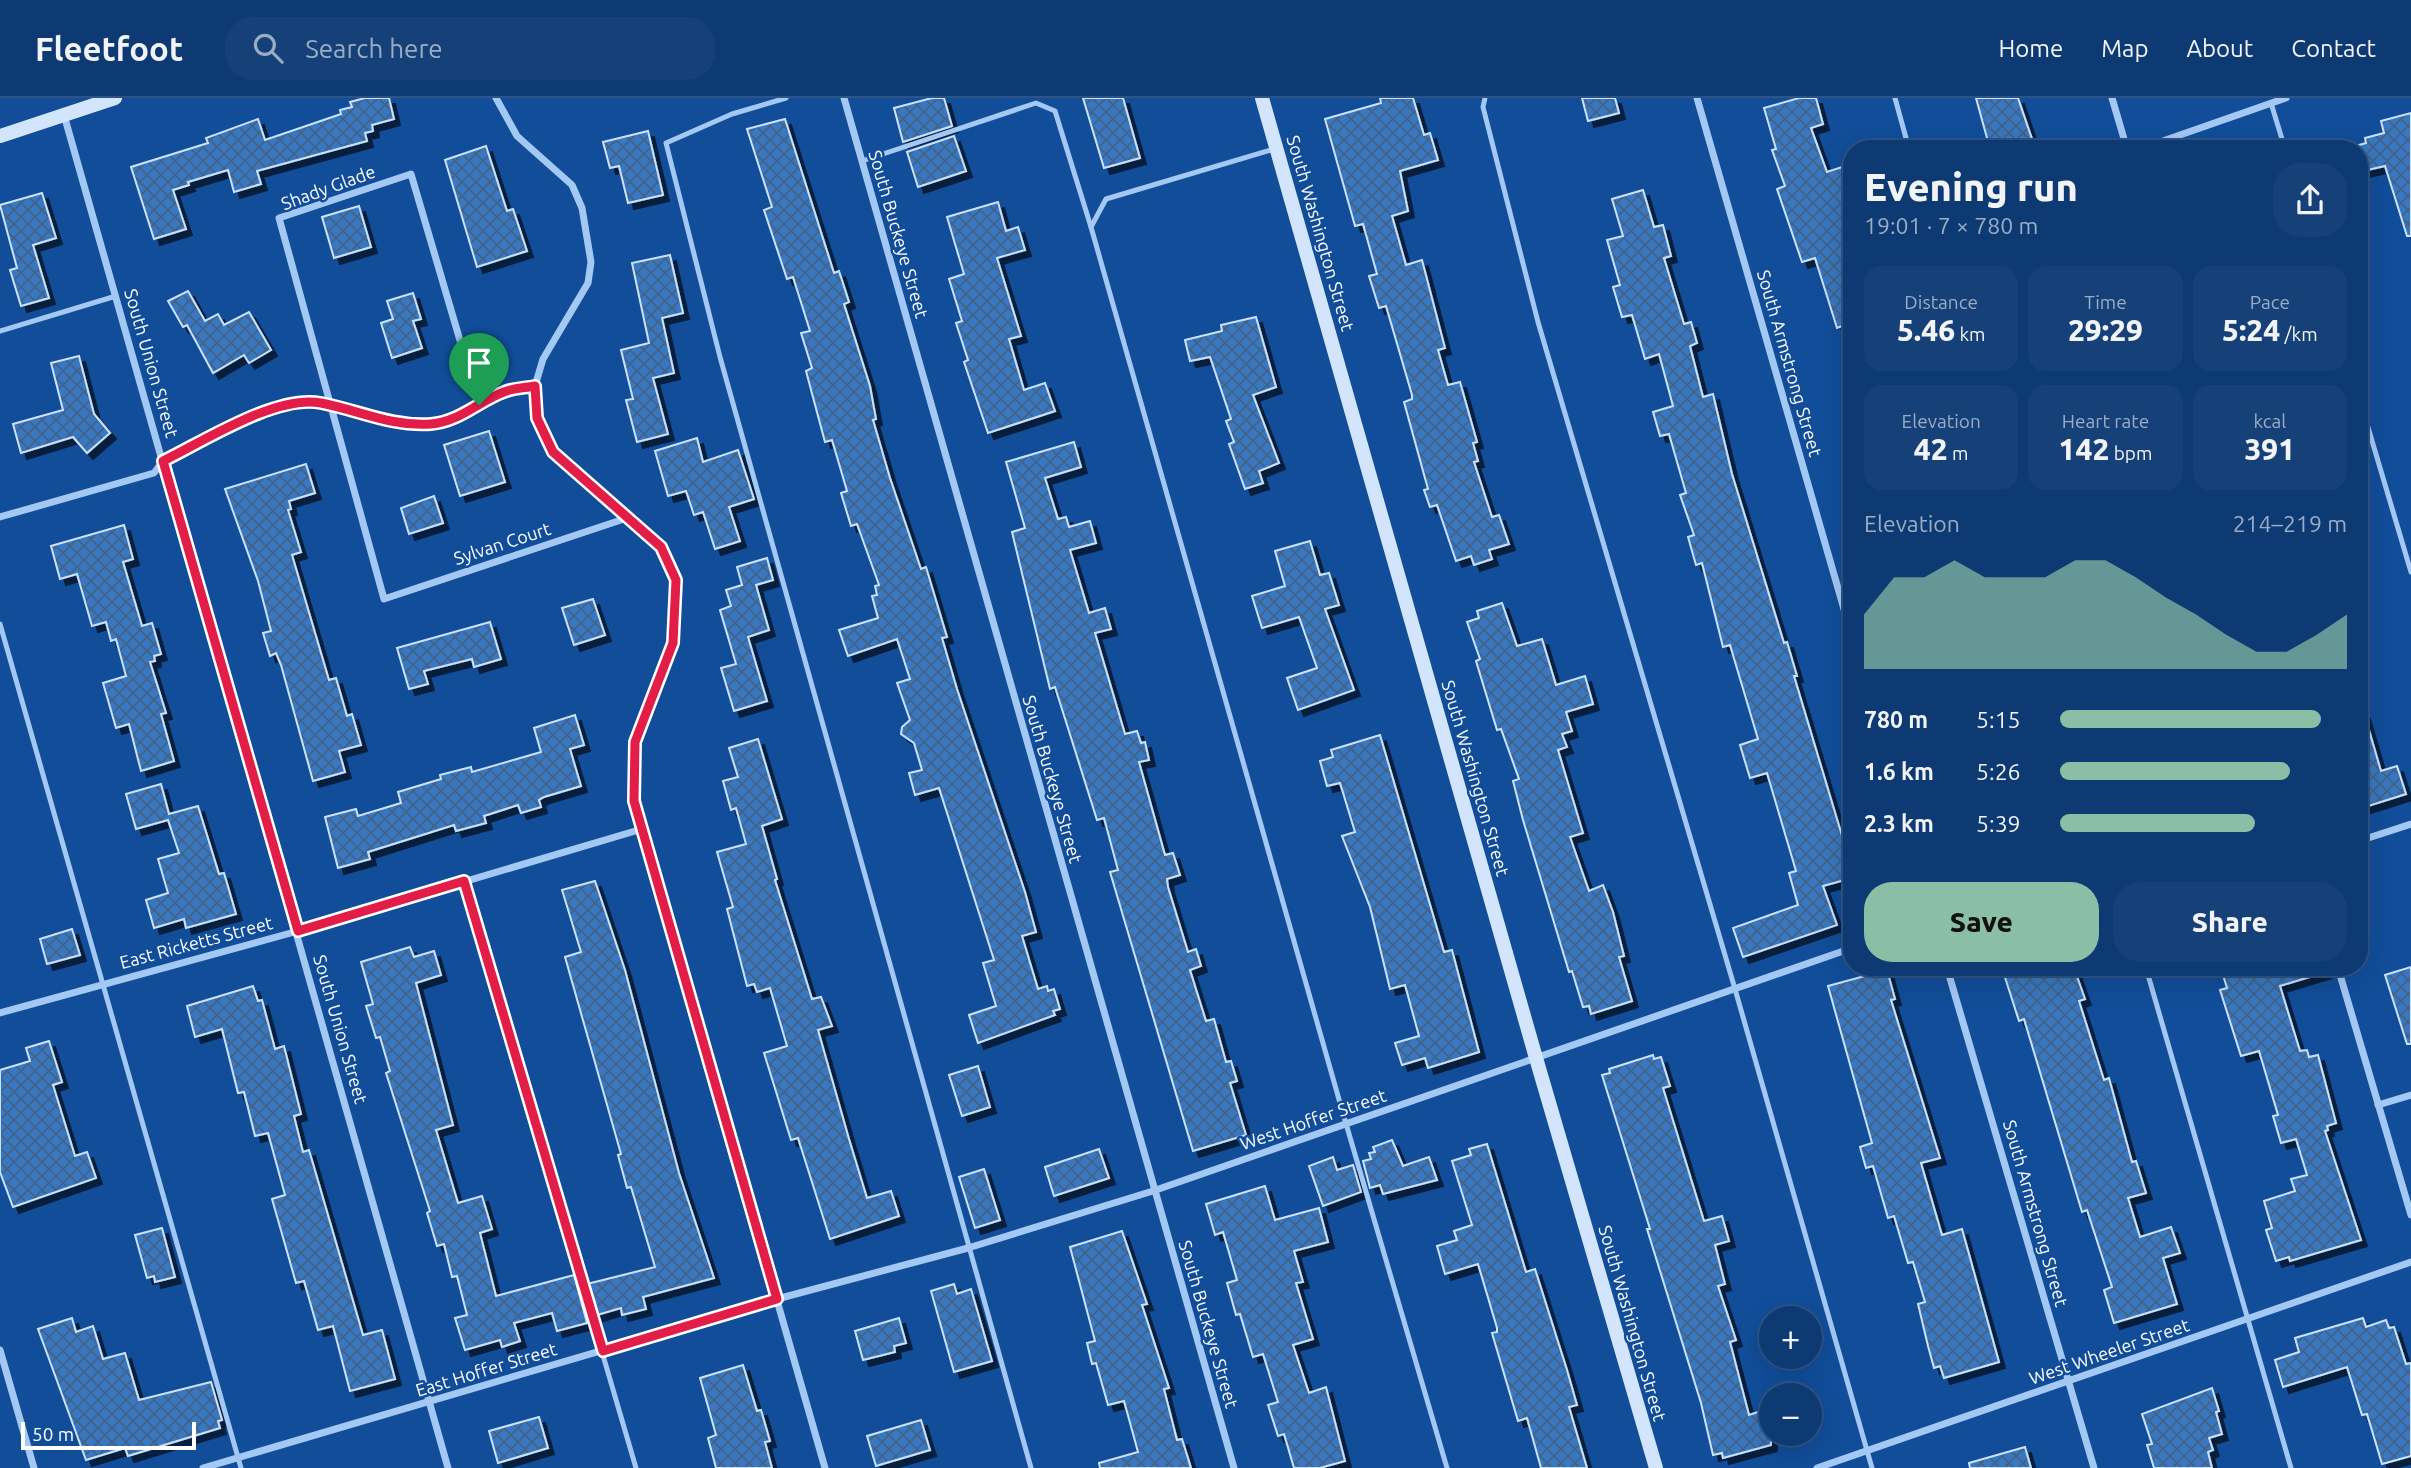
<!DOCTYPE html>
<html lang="en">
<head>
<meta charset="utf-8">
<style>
  :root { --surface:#0d3a73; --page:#164178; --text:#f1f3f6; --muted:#9aadc4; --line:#2d5485; --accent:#8abfa5 }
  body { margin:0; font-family:Ubuntu,sans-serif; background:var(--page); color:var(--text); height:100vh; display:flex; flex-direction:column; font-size:26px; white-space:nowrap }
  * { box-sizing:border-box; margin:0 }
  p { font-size:23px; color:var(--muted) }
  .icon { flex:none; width:38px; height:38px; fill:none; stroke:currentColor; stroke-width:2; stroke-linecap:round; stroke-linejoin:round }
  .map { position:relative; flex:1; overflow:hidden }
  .panel { position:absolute; left:1843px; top:42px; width:525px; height:836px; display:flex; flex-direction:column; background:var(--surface); border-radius:28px; box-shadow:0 7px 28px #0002,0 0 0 2px var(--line) }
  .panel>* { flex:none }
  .fabs { position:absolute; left:1759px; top:1208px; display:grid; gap:14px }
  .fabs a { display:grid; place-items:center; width:63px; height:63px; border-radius:50%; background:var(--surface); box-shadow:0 7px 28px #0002,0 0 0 2px var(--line); font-size:35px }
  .scale { position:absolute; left:21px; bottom:18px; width:175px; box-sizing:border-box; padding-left:7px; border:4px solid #fff; border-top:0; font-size:19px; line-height:24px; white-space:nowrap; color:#fff; -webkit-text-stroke:5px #114d99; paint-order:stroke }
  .pin { position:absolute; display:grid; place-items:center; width:60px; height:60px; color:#fff; margin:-72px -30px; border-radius:50% 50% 50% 0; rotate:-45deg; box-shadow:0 0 7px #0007 }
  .pin .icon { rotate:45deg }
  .round { display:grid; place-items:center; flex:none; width:74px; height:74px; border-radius:28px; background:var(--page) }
  .summary { display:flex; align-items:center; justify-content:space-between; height:119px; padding:0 21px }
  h1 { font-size:38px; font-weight:800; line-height:52px }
  .figures { display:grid; grid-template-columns:repeat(3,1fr); gap:10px; height:119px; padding:7px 21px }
  .figures div { display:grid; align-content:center; border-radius:18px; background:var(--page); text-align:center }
  .figures b { font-size:30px; font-weight:800 }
  .figures small { font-size:19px; font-weight:400 }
  .figures p { font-size:19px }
  .chart { height:196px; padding:14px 21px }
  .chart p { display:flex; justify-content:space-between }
  .chart svg { width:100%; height:126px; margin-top:7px; fill:var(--accent); opacity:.7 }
  .cta { display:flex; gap:14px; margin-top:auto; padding:14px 21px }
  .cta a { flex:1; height:80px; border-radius:28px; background:var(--accent); color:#111; font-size:28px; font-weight:800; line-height:80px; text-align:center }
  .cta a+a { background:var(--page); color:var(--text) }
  ul { padding:0 21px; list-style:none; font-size:23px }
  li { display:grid; grid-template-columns:112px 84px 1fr; align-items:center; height:52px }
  li i { height:18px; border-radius:9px; background:var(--accent) }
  header { display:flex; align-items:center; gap:42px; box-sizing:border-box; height:98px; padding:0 35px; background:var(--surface); border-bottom:2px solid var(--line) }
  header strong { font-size:33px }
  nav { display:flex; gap:38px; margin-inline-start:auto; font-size:24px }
  .search { width:490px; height:63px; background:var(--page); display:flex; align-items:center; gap:18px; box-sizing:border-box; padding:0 24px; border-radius:28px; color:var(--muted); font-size:26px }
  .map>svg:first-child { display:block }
  .building { fill:url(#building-cross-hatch); stroke:#cbe2fe; stroke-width:2; filter:url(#shadow) }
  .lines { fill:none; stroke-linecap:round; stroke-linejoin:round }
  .lane { stroke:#a3c8f4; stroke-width:5 }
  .street { stroke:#a3c8f4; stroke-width:7 }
  .secondary { stroke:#d2e5fd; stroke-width:14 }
  .route-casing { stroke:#fff; stroke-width:14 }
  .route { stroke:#e11d48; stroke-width:9 }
  .labels { text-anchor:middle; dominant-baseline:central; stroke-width:5; stroke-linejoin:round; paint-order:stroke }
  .street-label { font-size:18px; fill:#fff; stroke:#114d99 }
</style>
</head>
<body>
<header>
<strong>Fleetfoot</strong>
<div class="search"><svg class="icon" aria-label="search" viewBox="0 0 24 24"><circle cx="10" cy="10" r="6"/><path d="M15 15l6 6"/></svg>Search here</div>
<nav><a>Home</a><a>Map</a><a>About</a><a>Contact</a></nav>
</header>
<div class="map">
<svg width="2411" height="1370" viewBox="0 0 2411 1370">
  <defs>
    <pattern id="building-cross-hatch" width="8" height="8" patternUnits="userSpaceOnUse" patternTransform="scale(1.75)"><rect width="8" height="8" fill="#3977c1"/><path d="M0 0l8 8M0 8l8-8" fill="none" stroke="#426286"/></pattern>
    <filter id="shadow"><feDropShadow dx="6" dy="6" stdDeviation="0" flood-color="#0009"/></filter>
  </defs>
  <rect width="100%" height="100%" fill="#114d99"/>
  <g class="building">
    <polygon points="365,0 389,0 394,21 372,27 373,33 365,35 367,43 257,73 261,86 234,94 228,72 188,84 189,87 173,92 186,131 154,141 131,69 208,45 206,40 258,21 265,42 341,16 340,12 352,9 350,4"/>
    <polygon points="932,0 944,0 952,28 903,44 894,10"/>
    <polygon points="1083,0 1123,0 1140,60 1104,70"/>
    <polygon points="1380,0 1413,0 1424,37 1430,35 1438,62 1400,73 1408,113 1392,118 1406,167 1422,162 1445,250 1438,252 1448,287 1460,284 1477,344 1473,345 1478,363 1474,364 1492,419 1499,417 1509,446 1489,452 1492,461 1474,467 1471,458 1456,463 1437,407 1430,409 1424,392 1428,391 1404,304 1412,301 1412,297 1386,208 1379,210 1369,178 1377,176 1363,126 1355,128 1325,21 1381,5"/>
    <polygon points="1582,0 1615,0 1619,15 1588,23"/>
    <polygon points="1799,0 1816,0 1823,26 1811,30 1827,74 1845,68 1852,88 1844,91 1848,100 1842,102 1852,129 1852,224 1837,230 1815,160 1802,164 1777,91 1785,88 1772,52 1776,51 1764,10"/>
    <polygon points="1976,0 2018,0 2033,44 2010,51 1990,51"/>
    <polygon points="2411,15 2411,138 2407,138 2385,68 2359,74 2359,47 2366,45 2365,40 2384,35 2381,23"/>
    <polygon points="785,21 834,175 839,173 849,204 844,206 870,288 876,321 873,322 890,380 921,471 926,469 947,539 942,540 957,591 1025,794 1036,834 1022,838 1038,891 1047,888 1048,893 1054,891 1060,911 1053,913 1055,917 978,945 969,917 996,908 983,865 994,862 939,690 915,697 909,675 922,672 914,645 901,636 902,629 910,622 897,585 910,581 897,541 848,558 839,532 878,520 872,498 877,497 875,488 879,487 857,426 851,428 841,395 847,393 832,342 825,344 806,273 812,270 801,235 810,233 793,179 787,181 764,112 772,109 747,31"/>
    <polygon points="648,33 663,97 628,105 619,68 610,70 603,44"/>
    <polygon points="954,38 966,73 918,89 907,54"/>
    <polygon points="486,48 507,113 513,111 527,153 477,169 445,62"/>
    <polygon points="1643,92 1654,129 1663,127 1671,158 1664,160 1684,226 1691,224 1697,245 1690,248 1703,299 1713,296 1732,376 1784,545 1787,544 1797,578 1794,578 1852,771 1852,780 1823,788 1837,827 1743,859 1733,830 1798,807 1789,775 1796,773 1767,675 1750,680 1740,647 1758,641 1730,547 1723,549 1702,465 1696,467 1688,439 1694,437 1680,397 1686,395 1669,336 1660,338 1653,314 1673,308 1659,256 1645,261 1632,217 1622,219 1613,189 1620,187 1607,142 1623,138 1612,101"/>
    <polygon points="42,95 56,140 33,147 49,200 21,208 10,172 17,170 0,107"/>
    <polygon points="998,104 1006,133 1018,129 1025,152 997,160 1021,238 1009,241 1024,292 1045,285 1055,313 988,335 964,264 968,262 956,225 962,223 949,181 964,176 947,119"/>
    <polygon points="359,108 371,149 334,160 322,119"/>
    <polygon points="670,157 683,215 662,220 674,275 653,280 668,336 637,344 626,302 633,301 621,252 649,245 632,165"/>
    <polygon points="188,193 205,223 218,216 224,227 249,214 271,252 249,265 244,257 213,275 187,227 183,229 168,203"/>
    <polygon points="413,195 421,221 413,223 422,250 392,260 381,225 393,221 387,203"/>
    <polygon points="1256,219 1276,289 1253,297 1279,365 1259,373 1263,385 1245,391 1229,346 1234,344 1226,323 1231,321 1210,259 1190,263 1185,242 1222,233 1221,227"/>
    <polygon points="79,258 94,316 110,335 87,355 73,339 21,355 13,326 63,312 51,265"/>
    <polygon points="489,333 505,384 460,398 444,347"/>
    <polygon points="697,340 703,364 738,352 754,401 729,409 740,443 715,451 703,414 694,417 686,393 668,398 655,353"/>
    <polygon points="1074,344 1081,369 1045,380 1058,421 1066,419 1069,429 1090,423 1096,445 1070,452 1089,515 1105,510 1111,531 1095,535 1125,636 1137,633 1141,645 1145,644 1149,662 1139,664 1165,757 1173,755 1180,777 1167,781 1168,789 1188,854 1196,851 1201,868 1190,872 1206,923 1214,921 1226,964 1231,963 1237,983 1230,985 1246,1037 1193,1053 1110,774 1118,772 1104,720 1097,722 1055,589 1050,591 1012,434 1025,430 1006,364"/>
    <polygon points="306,366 315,395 289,403 291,411 288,412 301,454 292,457 329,582 336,580 347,618 352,616 361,647 339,653 345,674 313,683 281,567 276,555 270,558 263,535 271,533 258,483 225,391"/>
    <polygon points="434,398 443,425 409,436 401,410"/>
    <polygon points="124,427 133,461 123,464 142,528 152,525 161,556 154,558 155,563 150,564 166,615 161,616 174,663 141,673 129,626 116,630 103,585 126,578 116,541 111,543 106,524 92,528 77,476 60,481 51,448"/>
    <polygon points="1310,443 1320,477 1329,475 1339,507 1325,511 1354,592 1298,612 1287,580 1317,570 1299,519 1262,530 1252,498 1285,488 1275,453"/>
    <polygon points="767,460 773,482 756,487 769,532 748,539 767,603 734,613 721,570 736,566 720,512 731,508 726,492 742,487 737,469"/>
    <polygon points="593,501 605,537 574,547 562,510"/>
    <polygon points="1502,505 1517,548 1542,541 1556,587 1585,578 1593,606 1566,614 1572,633 1562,636 1567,649 1558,652 1583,735 1570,739 1589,793 1603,787 1613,814 1624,858 1619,859 1632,903 1591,916 1589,908 1583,909 1572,873 1569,874 1523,722 1513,683 1519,681 1501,631 1497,632 1476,563 1480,561 1467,524 1479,520 1477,513"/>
    <polygon points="490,524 501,561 474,569 472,561 424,573 428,586 409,591 397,550"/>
    <polygon points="2364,615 2381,673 2397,668 2406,696 2359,711 2359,616"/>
    <polygon points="575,617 584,647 570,651 581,688 544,699 539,702 541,709 521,715 518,707 484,718 486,725 456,733 454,727 368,754 370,761 338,770 325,719 356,711 358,718 401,705 398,694 441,681 440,677 471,669 472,674 541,654 534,630"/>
    <polygon points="1380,637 1444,854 1452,852 1479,954 1428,970 1425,960 1402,967 1395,945 1419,938 1405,887 1390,891 1370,809 1342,738 1355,734 1340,685 1327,688 1320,663 1333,659 1331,652"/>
    <polygon points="758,641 782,721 762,728 777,781 775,782 812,901 821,899 832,928 818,932 849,1041 867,1100 891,1093 899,1118 830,1141 798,1040 791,1042 764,955 787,948 770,890 757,894 754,886 747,888 727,811 733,809 717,754 746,746 736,710 731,712 723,683 738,679 729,650"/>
    <polygon points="161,686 169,716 198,708 219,776 224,775 236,816 186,830 184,821 154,830 146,802 168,795 158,761 179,755 168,722 136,731 126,696"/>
    <polygon points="595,783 625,872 679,1075 714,1180 643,1199 646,1211 622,1217 621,1210 597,1217 587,1186 655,1169 631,1089 627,1090 618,1057 621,1056 565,859 581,854 562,792"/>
    <polygon points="72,831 80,857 47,866 40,841"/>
    <polygon points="410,849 414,859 434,853 441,877 416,885 453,1027 436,1032 458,1105 482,1098 492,1131 480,1135 496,1198 574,1177 587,1225 557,1233 552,1215 514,1225 520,1243 502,1249 500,1242 465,1252 455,1220 467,1217 457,1178 452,1179 444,1146 437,1148 427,1115 430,1113 386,975 390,973 380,939 376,940 366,908 373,906 361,864"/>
    <polygon points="2411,869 2411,946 2407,946 2385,877"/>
    <polygon points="2002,870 2074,870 2085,901 2079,903 2104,982 2109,980 2132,1064 2136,1063 2146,1095 2128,1100 2140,1139 2171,1129 2180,1155 2163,1160 2177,1206 2114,1225 2104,1192 2112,1189 2087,1112 2082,1114 2024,921 2019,923"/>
    <polygon points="2247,870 2325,870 2326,874 2280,888 2300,953 2307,952 2309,959 2318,957 2336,1025 2327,1028 2328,1032 2325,1033 2361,1142 2290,1163 2289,1159 2276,1163 2266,1132 2272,1130 2264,1103 2295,1093 2291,1081 2307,1077 2296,1041 2281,1045 2273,1018 2278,1017 2259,953 2241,958 2220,892 2227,890 2223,877"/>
    <polygon points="1887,872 1895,901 1891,902 1940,1060 1921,1065 1942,1137 1962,1131 1999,1264 1944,1280 1940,1268 1934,1270 1928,1248 1918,1206 1925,1204 1913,1164 1908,1165 1894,1118 1888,1120 1873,1068 1866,1070 1860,1049 1872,1045 1828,888"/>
    <polygon points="253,888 258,903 262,902 275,951 284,948 301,1016 294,1018 303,1054 309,1052 363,1237 382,1232 395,1281 350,1293 333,1228 318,1232 304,1183 296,1185 272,1101 285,1097 268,1035 255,1038 244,994 238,995 222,931 195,939 187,908"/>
    <polygon points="49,943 62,984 53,987 75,1058 87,1054 96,1080 13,1109 0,1074 0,972 30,963 26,950"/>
    <polygon points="1653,957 1654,961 1661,959 1670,988 1663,990 1704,1123 1722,1118 1729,1143 1715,1147 1725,1186 1718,1188 1736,1242 1730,1244 1749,1317 1761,1313 1763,1323 1771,1321 1771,1347 1723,1360 1722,1355 1713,1357 1701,1305 1647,1131 1650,1131 1602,977 1610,975 1609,971"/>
    <polygon points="978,968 990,1009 962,1018 949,977"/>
    <polygon points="1392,1042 1403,1068 1429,1059 1437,1082 1383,1096 1380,1087 1370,1090 1363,1063 1371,1061 1369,1055 1375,1054 1373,1049"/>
    <polygon points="1487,1046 1526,1174 1535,1171 1567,1272 1577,1307 1569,1309 1587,1370 1541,1370 1527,1320 1518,1323 1492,1235 1497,1234 1497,1230 1478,1166 1445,1176 1437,1148 1457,1142 1454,1133 1472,1127 1452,1063 1471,1057 1469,1051"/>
    <polygon points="1099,1051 1109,1080 1054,1098 1045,1069"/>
    <polygon points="1333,1059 1337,1072 1353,1067 1361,1094 1323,1108 1309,1068"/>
    <polygon points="984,1071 1000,1122 975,1130 959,1079"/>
    <polygon points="1265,1088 1275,1122 1319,1110 1328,1144 1294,1153 1303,1184 1296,1185 1313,1241 1293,1247 1309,1295 1326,1289 1345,1363 1320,1370 1294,1370 1284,1336 1278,1338 1268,1307 1278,1304 1263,1256 1253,1259 1240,1216 1236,1217 1227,1185 1237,1182 1223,1134 1215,1137 1206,1106"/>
    <polygon points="162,1130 175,1179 155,1184 154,1178 147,1180 135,1137"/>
    <polygon points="1122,1133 1147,1206 1142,1207 1169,1290 1164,1291 1177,1342 1182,1341 1191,1370 1100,1370 1099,1365 1138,1354 1124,1303 1108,1307 1096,1265 1092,1266 1087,1245 1095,1243 1070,1149"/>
    <polygon points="954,1186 957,1196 971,1191 992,1263 954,1274 931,1193"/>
    <polygon points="72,1220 76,1234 93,1228 103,1261 125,1255 139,1302 211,1284 222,1322 218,1323 220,1330 128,1358 125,1350 86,1362 38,1231"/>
    <polygon points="899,1220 906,1245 894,1248 895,1254 863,1262 855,1233"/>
    <polygon points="2363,1220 2366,1229 2386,1222 2389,1230 2394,1229 2406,1266 2411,1265 2411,1358 2382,1366 2367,1316 2362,1317 2347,1269 2283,1289 2275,1262 2299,1254 2295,1240"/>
    <polygon points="743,1267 757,1313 761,1312 770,1343 765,1344 772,1370 716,1370 708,1340 716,1337 700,1280"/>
    <polygon points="2212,1290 2219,1313 2216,1314 2222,1336 2209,1340 2213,1352 2208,1354 2212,1370 2154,1370 2147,1347 2152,1346 2142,1316"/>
    <polygon points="539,1319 548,1350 498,1365 489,1333"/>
    <polygon points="921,1322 930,1352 876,1368 867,1338"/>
    <polygon points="2025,1349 2031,1370 1970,1370 1969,1365"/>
  </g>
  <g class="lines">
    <g class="lane">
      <polyline points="786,0 732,16 666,45 720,259 1031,1370"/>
      <polyline points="1485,0 1483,9 1538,224 1735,891 1872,1370"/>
      <polyline points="1895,0 1909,51"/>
      <polyline points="2271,5 2285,51"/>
      <polyline points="862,63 1036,5 1055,13 1091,129 1342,1012 1447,1370"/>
      <polyline points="1091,129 1106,101 1274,51"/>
      <polyline points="0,233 116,198"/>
      <polyline points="2359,299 2411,474"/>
      <polyline points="0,526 241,1370"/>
      <polyline points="464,783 636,1370"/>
      <polyline points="2146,870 2291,1370"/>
    </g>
    <g class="street">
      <polyline points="496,0 517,38 572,87 582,110 591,164 588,185 543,261 535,288 537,320 553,354 661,449 676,482 673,545 635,644 634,703 825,1370"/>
      <polyline points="844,0 1234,1370"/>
      <polyline points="1697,0 1852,539"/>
      <polyline points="2112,0 2127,51"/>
      <polyline points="64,17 448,1370"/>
      <polyline points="2140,51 2286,0"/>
      <polyline points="479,307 411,76 279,120 384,501 630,419"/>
      <path d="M0,419L154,375L163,363C203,343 277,296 321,305C358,312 393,329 431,326C458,324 479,303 504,294C513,290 525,289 535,288"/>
      <polyline points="2359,743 2411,726"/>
      <polyline points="1947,870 2094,1370"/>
      <polyline points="2338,870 2411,1117"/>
      <polyline points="0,915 298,833 642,731"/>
      <polyline points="2378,1007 2411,997"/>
      <polyline points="0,1252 34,1370"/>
      <polyline points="203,1370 777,1201 968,1150 1153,1093 1852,850"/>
      <polyline points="1817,1370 2411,1164"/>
    </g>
    <g class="secondary">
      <polyline points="1262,0 1536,960 1656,1370"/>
      <polyline points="0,38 115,0"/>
    </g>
  </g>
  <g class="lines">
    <defs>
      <path id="route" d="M535,288L537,320L553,354L661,449L676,482L673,545L635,644L634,703L777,1201L603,1253L464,783L298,833L163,363C204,343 277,296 321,305C358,312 392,329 431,326C459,324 479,303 504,294C513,290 525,290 535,288Z"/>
    </defs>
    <use href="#route" class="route-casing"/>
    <use href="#route" class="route"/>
  </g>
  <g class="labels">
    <g class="street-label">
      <text transform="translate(328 89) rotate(-20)">Shady Glade</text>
      <text transform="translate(1321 135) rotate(74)">South Washington Street</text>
      <text transform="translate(899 136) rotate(74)">South Buckeye Street</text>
      <text transform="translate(152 265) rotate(74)">South Union Street</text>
      <text transform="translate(1790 265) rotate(74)">South Armstrong Street</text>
      <text transform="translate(502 445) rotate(-18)">Sylvan Court</text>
      <text transform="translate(1476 680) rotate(74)">South Washington Street</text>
      <text transform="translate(1053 681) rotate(74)">South Buckeye Street</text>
      <text transform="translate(196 844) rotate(-15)">East Ricketts Street</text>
      <text transform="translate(341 931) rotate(74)">South Union Street</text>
      <text transform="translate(1313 1021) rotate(-19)">West Hoffer Street</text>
      <text transform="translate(2036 1115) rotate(74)">South Armstrong Street</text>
      <text transform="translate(1633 1225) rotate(74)">South Washington Street</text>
      <text transform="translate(1209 1226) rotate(74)">South Buckeye Street</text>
      <text transform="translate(2109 1253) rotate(-19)">West Wheeler Street</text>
      <text transform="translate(486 1271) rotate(-17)">East Hoffer Street</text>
    </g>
  </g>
</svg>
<div class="fabs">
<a>+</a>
<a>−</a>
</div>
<div class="scale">50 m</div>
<div class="pin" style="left:479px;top:307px;background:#1e9e55"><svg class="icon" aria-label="arrive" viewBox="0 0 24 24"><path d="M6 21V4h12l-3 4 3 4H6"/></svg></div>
<section class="panel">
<div class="summary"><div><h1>Evening run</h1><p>19:01 · 7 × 780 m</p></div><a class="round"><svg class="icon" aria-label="share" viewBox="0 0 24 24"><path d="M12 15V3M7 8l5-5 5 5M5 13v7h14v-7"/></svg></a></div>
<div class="figures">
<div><p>Distance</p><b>5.46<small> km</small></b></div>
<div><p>Time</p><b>29:29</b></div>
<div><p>Pace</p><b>5:24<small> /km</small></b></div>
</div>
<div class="figures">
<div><p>Elevation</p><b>42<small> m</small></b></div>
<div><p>Heart rate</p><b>142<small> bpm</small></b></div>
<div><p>kcal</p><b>391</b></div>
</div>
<div class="chart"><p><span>Elevation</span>214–219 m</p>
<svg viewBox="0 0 160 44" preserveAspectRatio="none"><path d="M0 44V25L10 12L20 12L30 6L40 12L50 12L60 12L70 6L80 6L90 12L100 19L110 25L120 32L130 38L140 38L150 32L160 25V44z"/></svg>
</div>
<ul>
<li><b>780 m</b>5:15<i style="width:91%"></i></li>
<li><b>1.6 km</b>5:26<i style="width:80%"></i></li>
<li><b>2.3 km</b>5:39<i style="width:68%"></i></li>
</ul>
<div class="cta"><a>Save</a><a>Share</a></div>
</section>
</div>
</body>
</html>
